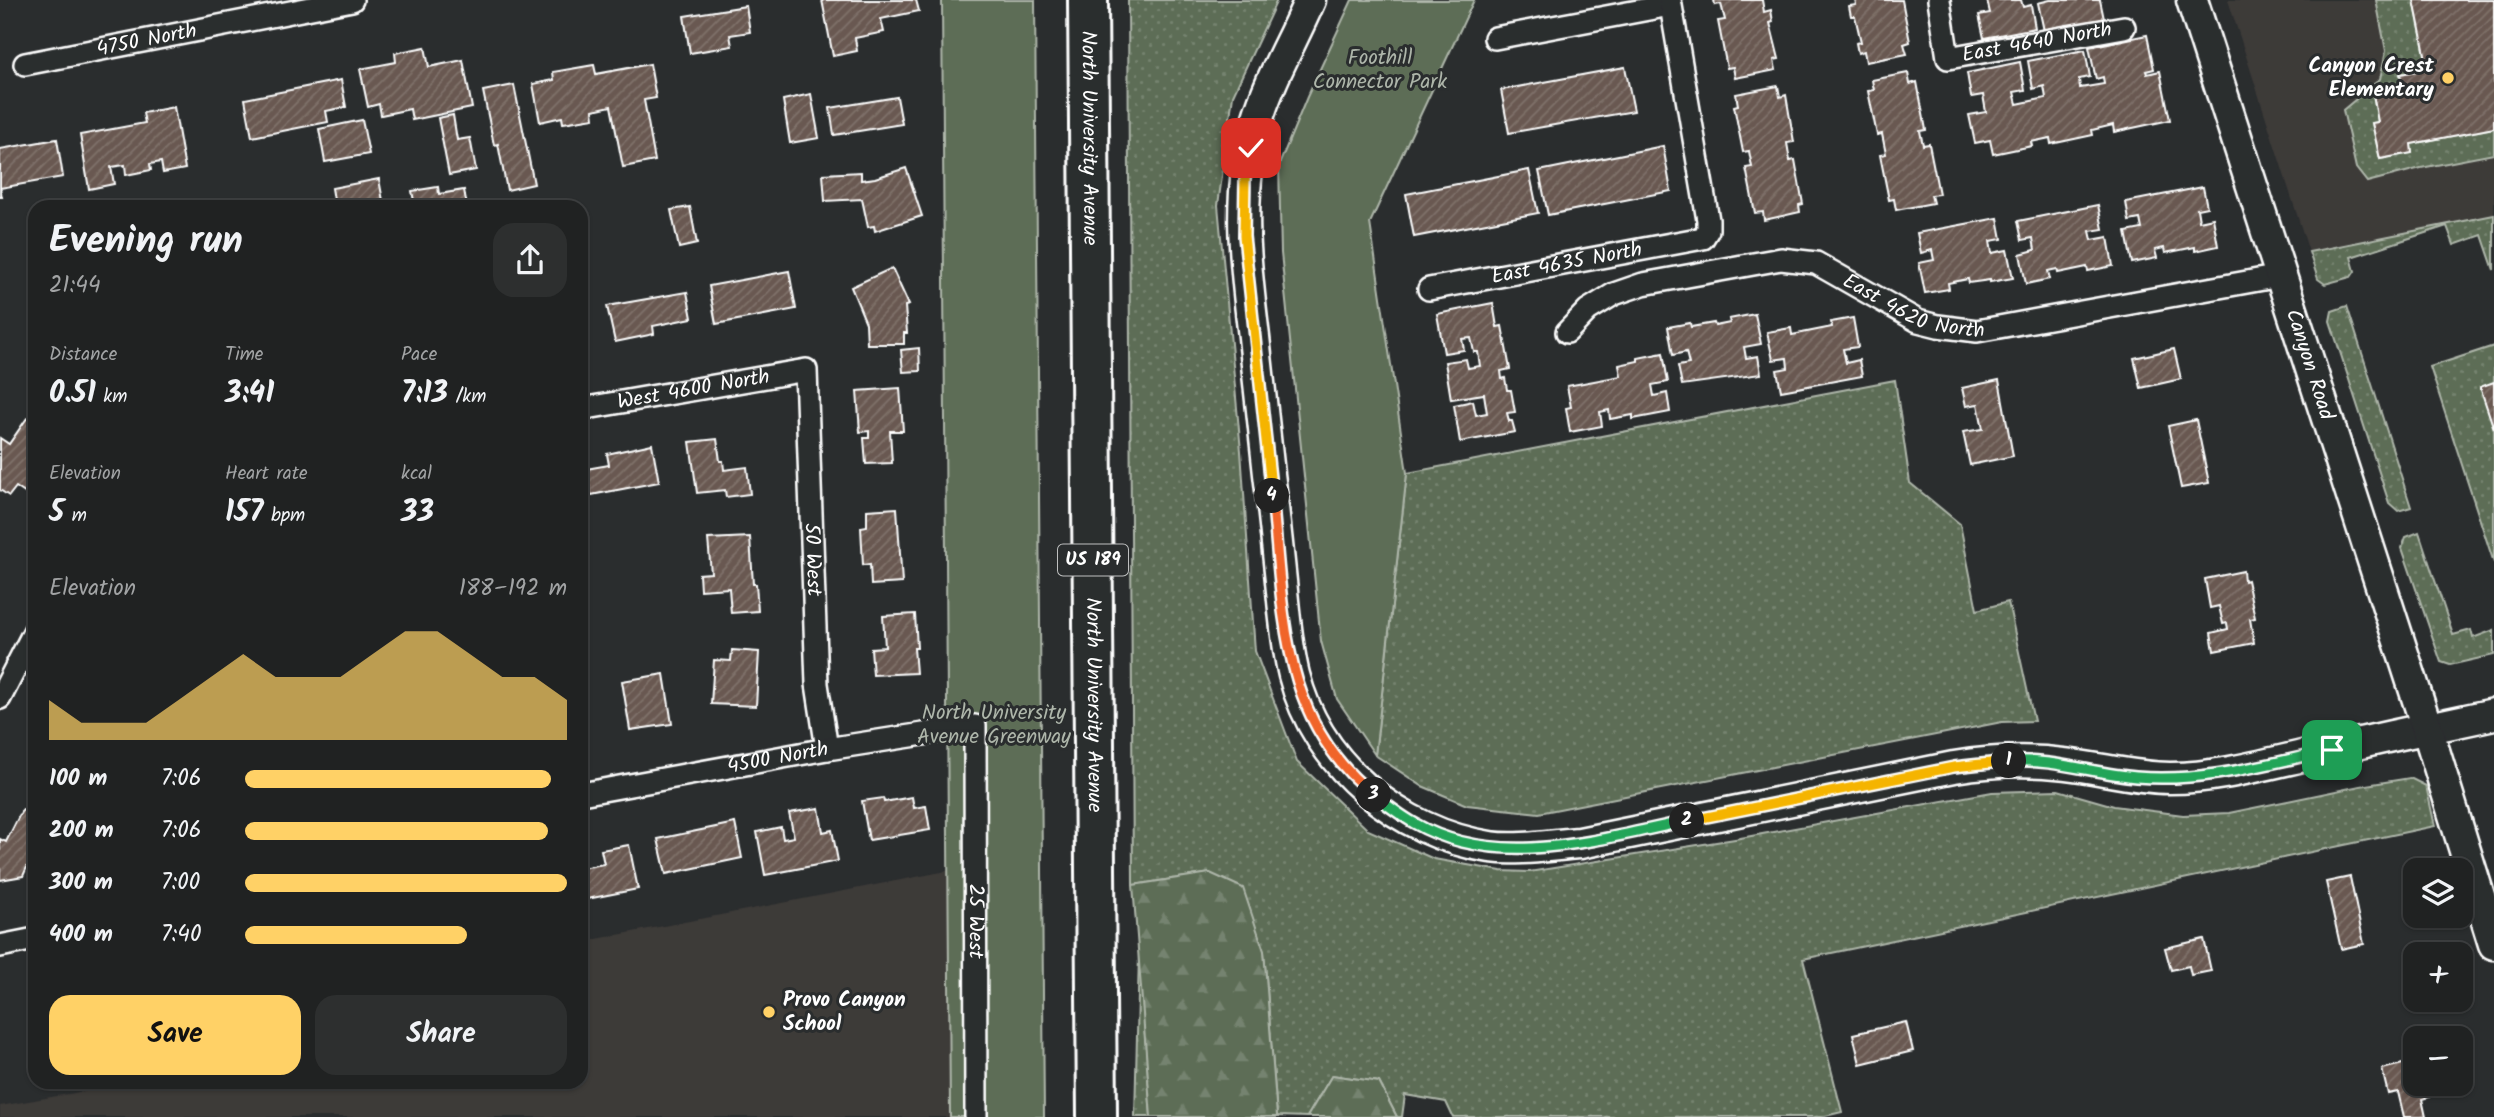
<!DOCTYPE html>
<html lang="en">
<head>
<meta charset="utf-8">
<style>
  :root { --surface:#202222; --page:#2d2f2f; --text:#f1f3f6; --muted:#a2a4a5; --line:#3d3f40; --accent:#ffd166 }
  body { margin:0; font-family:Kalam,sans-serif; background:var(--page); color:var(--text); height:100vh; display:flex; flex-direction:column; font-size:26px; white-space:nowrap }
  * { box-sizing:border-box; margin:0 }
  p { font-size:23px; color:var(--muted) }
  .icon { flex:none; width:38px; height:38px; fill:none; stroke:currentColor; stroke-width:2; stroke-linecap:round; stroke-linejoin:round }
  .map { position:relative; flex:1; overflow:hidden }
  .sheet { position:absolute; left:28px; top:200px; width:560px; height:889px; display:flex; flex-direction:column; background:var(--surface); border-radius:21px; box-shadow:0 2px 5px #0004,0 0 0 2px var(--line) }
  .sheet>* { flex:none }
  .buttons { position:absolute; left:2403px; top:858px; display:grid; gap:14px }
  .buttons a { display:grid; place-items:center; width:70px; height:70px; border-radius:14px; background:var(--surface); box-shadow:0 2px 5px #0004,0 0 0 2px var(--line); font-size:35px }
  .pin { position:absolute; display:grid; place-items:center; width:60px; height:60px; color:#fff; margin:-30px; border-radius:14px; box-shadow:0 4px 10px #0006 }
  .km { position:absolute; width:35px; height:35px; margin:-18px; border-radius:50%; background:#222; color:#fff; font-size:19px; line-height:35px; text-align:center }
  .round { display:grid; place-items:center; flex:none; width:74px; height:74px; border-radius:21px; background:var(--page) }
  .headline { display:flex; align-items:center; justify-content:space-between; height:119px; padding:0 21px }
  h1 { font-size:38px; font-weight:700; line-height:52px }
  .metrics { display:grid; grid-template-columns:repeat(3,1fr); gap:10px; height:119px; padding:7px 21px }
  .metrics div { display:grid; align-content:center }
  .metrics b { font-size:30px; font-weight:700 }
  .metrics small { font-size:19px; font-weight:400 }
  .metrics p { font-size:19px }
  .chart { height:196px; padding:14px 21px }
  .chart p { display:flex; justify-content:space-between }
  .chart svg { width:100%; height:126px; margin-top:7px; fill:var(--accent); opacity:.7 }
  .action { display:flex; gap:14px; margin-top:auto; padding:14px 21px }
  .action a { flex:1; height:80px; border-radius:21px; background:var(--accent); color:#111; font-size:28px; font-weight:700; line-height:80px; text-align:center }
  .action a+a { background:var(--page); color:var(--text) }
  ul { padding:0 21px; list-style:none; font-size:23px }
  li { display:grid; grid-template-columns:112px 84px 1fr; align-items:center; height:52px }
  li i { height:18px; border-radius:9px; background:var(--accent) }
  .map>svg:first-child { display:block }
  .built { fill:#3d3a38 }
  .grass { fill:url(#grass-dots); stroke:#aeb6aa; stroke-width:2 }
  .forest { fill:url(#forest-firs); stroke:#aeb6aa; stroke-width:2 }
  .park { fill:#5d6d56; stroke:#aeb6aa; stroke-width:2 }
  .building { fill:url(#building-hatch); stroke:#fff; stroke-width:2 }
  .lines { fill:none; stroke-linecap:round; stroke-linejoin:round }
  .street-casing { stroke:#fff; stroke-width:26 }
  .secondary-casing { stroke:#fff; stroke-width:35 }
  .highway-casing { stroke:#fff; stroke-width:44 }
  .street { stroke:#2a2d2e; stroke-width:21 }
  .secondary { stroke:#2a2d2e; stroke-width:30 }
  .highway { stroke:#2a2d2e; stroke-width:38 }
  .split-1-casing { stroke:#fff; stroke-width:14 }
  .split-2-casing { stroke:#fff; stroke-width:14 }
  .split-3-casing { stroke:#fff; stroke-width:14 }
  .split-4-casing { stroke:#fff; stroke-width:14 }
  .split-5-casing { stroke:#fff; stroke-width:14 }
  .split-1 { stroke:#22a559; stroke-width:9 }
  .split-2 { stroke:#f5b400; stroke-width:9 }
  .split-3 { stroke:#22a559; stroke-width:9 }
  .split-4 { stroke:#f0652b; stroke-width:9 }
  .split-5 { stroke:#f5b400; stroke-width:9 }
  .poi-dot { fill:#ffd166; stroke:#2a2d2e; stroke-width:2.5 }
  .labels { text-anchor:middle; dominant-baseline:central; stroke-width:6; stroke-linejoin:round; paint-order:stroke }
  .shield { fill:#2a2d2e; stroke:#bfc0c0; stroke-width:2 }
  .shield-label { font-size:19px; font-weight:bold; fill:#fff }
  .street-label { font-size:21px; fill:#fff; stroke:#2a2d2e }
  .park-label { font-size:21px; fill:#aeb6aa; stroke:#2a2d2e }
  .poi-label { font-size:21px; font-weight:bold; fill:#fff; stroke:#2a2d2e; text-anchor:end }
</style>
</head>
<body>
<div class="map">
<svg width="2494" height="1117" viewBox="0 0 2494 1117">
  <defs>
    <pattern id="grass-dots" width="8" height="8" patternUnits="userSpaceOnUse" patternTransform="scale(1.75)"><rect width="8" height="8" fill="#5d6d56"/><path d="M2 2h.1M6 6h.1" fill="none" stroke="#75836f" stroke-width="1.8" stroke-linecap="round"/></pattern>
    <pattern id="forest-firs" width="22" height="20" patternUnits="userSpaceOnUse" patternTransform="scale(1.75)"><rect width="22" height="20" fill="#5d6d56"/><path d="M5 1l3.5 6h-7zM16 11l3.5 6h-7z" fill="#75836f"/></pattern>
    <pattern id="building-hatch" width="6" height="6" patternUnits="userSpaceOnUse" patternTransform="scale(1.75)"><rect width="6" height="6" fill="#695951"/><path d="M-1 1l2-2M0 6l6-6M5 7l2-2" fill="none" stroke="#80726b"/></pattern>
  </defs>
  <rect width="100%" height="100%" fill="#2a2d2e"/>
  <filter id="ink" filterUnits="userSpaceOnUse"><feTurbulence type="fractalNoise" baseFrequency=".0143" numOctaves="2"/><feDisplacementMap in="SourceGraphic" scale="14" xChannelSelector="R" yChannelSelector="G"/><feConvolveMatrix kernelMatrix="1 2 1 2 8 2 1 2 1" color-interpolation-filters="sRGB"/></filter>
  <g filter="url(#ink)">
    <g class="built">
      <polygon points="2228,0 2494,0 2494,216 2309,252"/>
      <polygon points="957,869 957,1117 0,1117 0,1106 137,1082 581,1082 581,942"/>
    </g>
    <g class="grass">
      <polygon points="1128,0 1277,0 1233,95 1218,205 1241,451 1255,651 1297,762 1368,830 1434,859 1501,871 1529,872 1735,839 1992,792 2058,790 2114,806 2183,815 2229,813 2360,786 2410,778 2426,786 2435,826 1803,959 1842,1112 1821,1117 1453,1117 1446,1102 1405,1095 1402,1117 1397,1117 1379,1082 1332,1075 1307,1117 1277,1116 1264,951 1210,873 1133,885"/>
      <polygon points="2376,0 2414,0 2428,69 2401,74 2402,83 2372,89 2378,122 2372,123 2380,159 2412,153 2411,144 2494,128 2494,154 2421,168 2367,182 2356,168 2343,110 2380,79 2386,51"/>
      <polygon points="2494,215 2494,270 2482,235 2454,245 2447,226 2351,257 2355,271 2351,277 2325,284 2318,279 2309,252"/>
      <polygon points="2347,306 2411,507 2398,511 2389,503 2330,321 2332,311"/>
      <polygon points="2494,346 2494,563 2430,367"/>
      <polygon points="1895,380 1910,483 1960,524 1977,610 2008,602 2034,721 2002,722 1539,813 1467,805 1422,786 1375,755 1407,473"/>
      <polygon points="2419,532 2453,635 2471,630 2473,638 2494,630 2494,655 2450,665 2441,662 2402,548 2406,537"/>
      <polygon points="1139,953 1151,1117 1135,1117"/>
    </g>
    <g class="forest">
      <polygon points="1210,873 1243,888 1264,951 1277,1116 1279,1117 1151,1117 1133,885"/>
      <polygon points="1332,1075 1379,1082 1397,1117 1307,1117"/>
    </g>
    <g class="park">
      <polygon points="942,0 1035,0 1044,1117 950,1117"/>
      <polygon points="1352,0 1474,0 1370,223 1407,473 1375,755 1337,699 1321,641 1281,253 1279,165 1307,97"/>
    </g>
    <g class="building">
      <polygon points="822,0 916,0 919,11 881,19 884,32 855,38 857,51 833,56"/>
      <polygon points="1714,0 1762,0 1764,12 1771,10 1773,22 1770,23 1779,59 1774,60 1776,70 1735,78 1733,67 1727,68 1718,21 1725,20 1721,4 1715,5"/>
      <polygon points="1855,0 1902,0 1910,42 1904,44 1907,54 1866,62 1864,51 1858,53 1856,43 1861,42 1855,16 1851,16 1849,6 1856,5"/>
      <polygon points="1987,0 2021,0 2023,7 2031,5 2035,28 1984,38 1979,15 1990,13"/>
      <polygon points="2050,0 2100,0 2104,19 2044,31 2038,3"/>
      <polygon points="2414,0 2494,0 2494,128 2411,144 2412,153 2380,159 2372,123 2378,122 2372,88 2402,83 2400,74 2428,69"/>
      <polygon points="746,6 750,32 730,35 732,46 690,53 684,16"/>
      <polygon points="2147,35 2154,69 2146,71 2147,74 2160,71 2170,120 2114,132 2113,125 2092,130 2093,135 2051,144 2050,138 2031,142 2032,146 1993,154 1990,140 1975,143 1969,115 1986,112 1983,95 1971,97 1967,73 2020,62 2025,90 2014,92 2017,104 2046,98 2044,86 2033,89 2028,61 2085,50 2090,77 2079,79 2080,88 2104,84 2103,77 2096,79 2089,47"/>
      <polygon points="425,47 429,67 463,60 472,108 412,120 410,109 381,115 379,104 368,107 360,69 396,62 395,53"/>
      <polygon points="650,64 656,98 644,100 655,161 623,167 611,106 593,110 594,118 563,123 562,117 540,122 533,84 554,80 553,72 594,65 596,74"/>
      <polygon points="1625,67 1634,111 1509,133 1501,90"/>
      <polygon points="1908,73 1910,84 1917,82 1926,130 1920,131 1923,145 1929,144 1939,194 1931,195 1933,203 1896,210 1894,199 1889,200 1880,155 1886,154 1882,134 1877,135 1868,91 1874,90 1872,80"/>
      <polygon points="341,80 346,107 326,111 328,122 252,137 245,99"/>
      <polygon points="514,85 534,184 507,190 498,144 494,145 483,91"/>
      <polygon points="1778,86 1780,97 1786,95 1794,142 1787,143 1790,161 1795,160 1803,204 1799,205 1800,212 1764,220 1763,212 1755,213 1746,168 1752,167 1749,151 1743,152 1734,106 1738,105 1736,94"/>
      <polygon points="811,94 819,138 790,143 783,100"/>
      <polygon points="897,97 902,124 834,135 830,108"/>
      <polygon points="174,107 185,169 163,173 161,162 150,164 151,170 126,175 125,165 111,167 114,184 89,189 80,135 145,123 143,113"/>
      <polygon points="453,115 457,140 470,138 476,170 449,175 438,118"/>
      <polygon points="362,120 369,154 325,162 319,129"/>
      <polygon points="57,139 63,177 0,188 2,197 0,197 0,149"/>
      <polygon points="1663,146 1671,191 1548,215 1539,171"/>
      <polygon points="906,168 922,216 875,231 874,226 868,227 862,199 825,201 823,174 861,172 861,180 875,178"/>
      <polygon points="1529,170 1538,213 1414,237 1406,194"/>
      <polygon points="379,179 383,201 353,206 335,206 332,188"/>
      <polygon points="438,187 439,194 464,190 467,206 415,206 412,191"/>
      <polygon points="2203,187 2207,207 2197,209 2199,221 2213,218 2218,246 2195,251 2195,247 2165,253 2164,248 2155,250 2157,258 2132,263 2126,232 2142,229 2140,219 2129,221 2126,202"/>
      <polygon points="2098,205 2103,229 2090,231 2092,240 2108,237 2113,266 2088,271 2087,267 2058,273 2057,269 2048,271 2050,279 2026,284 2020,254 2035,250 2033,238 2022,240 2018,221"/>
      <polygon points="690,207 697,244 679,248 671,210"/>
      <polygon points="1998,218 2002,239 1990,241 1992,253 2007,250 2013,278 1990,282 1990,280 1969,283 1968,279 1948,283 1949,289 1925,293 1919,263 1934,260 1932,250 1921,253 1917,233"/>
      <polygon points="892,268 909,305 905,306 907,333 904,333 904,344 867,344 866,323 851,287"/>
      <polygon points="789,271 796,309 716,324 709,286"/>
      <polygon points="687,292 692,318 653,326 654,334 615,342 607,306"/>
      <polygon points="1493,303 1497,327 1502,326 1510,369 1501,371 1502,379 1505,378 1507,390 1511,390 1515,412 1507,413 1509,421 1512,421 1515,432 1460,442 1454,405 1473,401 1476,415 1487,413 1484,394 1451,399 1445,362 1466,359 1468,368 1480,366 1478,352 1474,352 1471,338 1462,339 1464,350 1444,353 1437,314"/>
      <polygon points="1755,314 1761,344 1744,347 1746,358 1758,356 1761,374 1682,385 1678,366 1689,364 1686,352 1673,355 1668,327 1690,323 1691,327 1714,323 1715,326 1730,323 1729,319"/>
      <polygon points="1853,318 1858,347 1843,349 1846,363 1859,360 1862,376 1781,391 1777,370 1788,368 1787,358 1773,360 1767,332 1791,328 1792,335 1832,327 1831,322"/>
      <polygon points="919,348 920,371 903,372 901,350"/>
      <polygon points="2174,349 2181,379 2141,388 2134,358"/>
      <polygon points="1663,353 1668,382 1652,385 1654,396 1667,393 1670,412 1633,419 1633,415 1610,419 1609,410 1600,412 1602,426 1570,432 1566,408 1571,407 1567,386 1621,376 1619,365 1638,361 1638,358"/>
      <polygon points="1999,380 2013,456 1970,465 1963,432 1983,429 1978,404 1966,406 1962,388"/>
      <polygon points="2494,382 2494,429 2480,387"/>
      <polygon points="900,388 903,431 890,431 892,463 866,464 864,438 869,438 869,431 860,432 857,391"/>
      <polygon points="27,418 35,423 35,500 16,487 9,496 0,490 0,438 9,444"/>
      <polygon points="2196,420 2209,483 2181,488 2168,426"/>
      <polygon points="717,439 720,461 723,461 724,470 747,467 750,494 726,497 725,490 697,493 690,442"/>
      <polygon points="652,444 659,482 591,495 586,469 609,465 607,454"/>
      <polygon points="897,508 902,583 871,585 870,564 863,565 861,527 867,526 867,510"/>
      <polygon points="750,537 753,584 756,584 758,611 731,613 729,588 700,590 699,574 711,573 708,539"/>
      <polygon points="2243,571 2244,581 2247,580 2255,618 2250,619 2254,643 2214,651 2211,633 2228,629 2227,623 2223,624 2219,606 2210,608 2205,579"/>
      <polygon points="915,614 917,648 914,648 916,673 873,675 871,648 885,647 883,616"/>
      <polygon points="732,650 759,652 756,706 711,704 714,660 731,661"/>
      <polygon points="664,674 672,724 630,730 622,681"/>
      <polygon points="912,797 914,808 926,806 930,830 869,840 862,801 883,798 884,802"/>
      <polygon points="819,808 823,832 832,830 838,861 765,875 757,832 781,827 783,839 794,837 789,813"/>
      <polygon points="22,810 35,816 35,871 27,867 23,876 0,880 0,839 6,842"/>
      <polygon points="735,823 742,858 666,874 658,839"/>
      <polygon points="629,845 638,889 582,900 581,868 604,864 601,850"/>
      <polygon points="2350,877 2364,944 2341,949 2326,882"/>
      <polygon points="2204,939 2211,971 2191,975 2189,966 2171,970 2165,948"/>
      <polygon points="1906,1022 1913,1051 1860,1064 1853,1034"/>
      <polygon points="2415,1061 2415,1083 2435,1083 2426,1085 2429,1097 2422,1099 2426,1117 2404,1117 2398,1092 2388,1094 2382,1069"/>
    </g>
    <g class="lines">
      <defs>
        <g id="street">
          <path id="s1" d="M1939,0L1948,58L2124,27"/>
          <polyline points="1495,38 1670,5"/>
          <path id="s2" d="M25,64L352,0"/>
          <path id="s3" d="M1429,289L1703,238L1708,230V220L1670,0"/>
          <path id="s4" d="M1567,332L1588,310L1614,294L1643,284L1781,259L1816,263L1918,321L1938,326L1977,331L2280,276"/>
          <path id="s5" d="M581,409L806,370L817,684L827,749"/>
          <polyline points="0,698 35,630"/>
          <path id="s6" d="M581,794L827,749L975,726L976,1117"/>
          <polyline points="0,946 35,939"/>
        </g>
        <g id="secondary">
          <path d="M1310,0C1293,40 1269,80 1257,121C1236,193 1245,264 1254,337C1259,383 1264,429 1269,474C1274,513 1278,552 1282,591C1285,619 1287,647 1294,675C1317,765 1399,833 1490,847C1519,851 1551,845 1580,843L1954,767C1991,761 2027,759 2065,764C2101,768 2134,778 2170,778C2216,778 2263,765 2307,755C2369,741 2432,727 2494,714"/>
          <path id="s7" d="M2192,0L2427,728L2494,944"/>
        </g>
        <g id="highway">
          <path id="s8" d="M1088,0L1097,1117"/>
        </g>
      </defs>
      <use href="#street" class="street-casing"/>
      <use href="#secondary" class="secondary-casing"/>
      <use href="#highway" class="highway-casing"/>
      <use href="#street" class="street"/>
      <use href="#secondary" class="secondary"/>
      <use href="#highway" class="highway"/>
    </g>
  </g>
  <g class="lines" filter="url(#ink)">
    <defs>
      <path id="split-1" d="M2009,761C2053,759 2093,773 2136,777C2202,783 2268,764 2332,750"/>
      <polyline id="split-2" points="1687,821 1954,767 2009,761"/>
      <path id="split-3" d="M1374,795C1387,805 1400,815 1414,823C1497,871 1600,839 1687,821"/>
      <path id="split-4" d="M1272,496C1284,606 1278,720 1374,795"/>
      <polyline id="split-5" points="1251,148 1245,179 1244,236 1272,496"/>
    </defs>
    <use href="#split-1" class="split-1-casing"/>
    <use href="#split-2" class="split-2-casing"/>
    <use href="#split-3" class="split-3-casing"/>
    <use href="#split-4" class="split-4-casing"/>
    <use href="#split-5" class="split-5-casing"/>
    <use href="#split-1" class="split-1"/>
    <use href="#split-2" class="split-2"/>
    <use href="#split-3" class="split-3"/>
    <use href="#split-4" class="split-4"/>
    <use href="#split-5" class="split-5"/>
  </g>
  <g class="poi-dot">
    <circle cx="2448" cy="78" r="7"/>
    <circle cx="769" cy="1012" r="7"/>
  </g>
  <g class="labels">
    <rect class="shield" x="1058" y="544.5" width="70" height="31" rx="5"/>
    <g class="shield-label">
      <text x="1093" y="560">US 189</text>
    </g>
    <g class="street-label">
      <text stroke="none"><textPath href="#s2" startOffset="124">4750 North</textPath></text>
      <text stroke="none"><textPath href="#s1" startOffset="149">East 4640 North</textPath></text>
      <text stroke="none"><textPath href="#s8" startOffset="138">North University Avenue</textPath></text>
      <text stroke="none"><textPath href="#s3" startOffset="140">East 4635 North</textPath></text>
      <text stroke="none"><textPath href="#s4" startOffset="376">East 4620 North</textPath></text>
      <text stroke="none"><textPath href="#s7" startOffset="383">Canyon Road</textPath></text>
      <text stroke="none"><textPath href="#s5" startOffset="114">West 4600 North</textPath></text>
      <text stroke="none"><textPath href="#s5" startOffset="418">50 West</textPath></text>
      <text stroke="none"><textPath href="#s8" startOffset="705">North University Avenue</textPath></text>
      <text stroke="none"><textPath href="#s6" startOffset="200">4500 North</textPath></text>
      <text stroke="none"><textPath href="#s6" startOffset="595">25 West</textPath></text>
    </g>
    <g class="park-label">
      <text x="1380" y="58">Foothill<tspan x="1380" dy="24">Connector Park</tspan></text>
      <text x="994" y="713">North University<tspan x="994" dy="24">Avenue Greenway</tspan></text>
    </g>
    <g class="poi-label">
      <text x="2434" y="66">Canyon Crest<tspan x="2434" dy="24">Elementary</tspan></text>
      <text x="783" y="1000" text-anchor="start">Provo Canyon<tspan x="783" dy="24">School</tspan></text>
    </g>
  </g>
</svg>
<div class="buttons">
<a><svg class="icon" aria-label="layers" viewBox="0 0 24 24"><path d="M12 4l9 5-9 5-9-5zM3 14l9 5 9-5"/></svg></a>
<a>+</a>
<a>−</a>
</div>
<div class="pin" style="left:2332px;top:750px;background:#1e9e55"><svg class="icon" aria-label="arrive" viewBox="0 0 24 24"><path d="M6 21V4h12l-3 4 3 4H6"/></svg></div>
<div class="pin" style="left:1251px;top:148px;background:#d93025"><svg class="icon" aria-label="check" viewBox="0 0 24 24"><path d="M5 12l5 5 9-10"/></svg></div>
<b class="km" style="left:2009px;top:761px">1</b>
<b class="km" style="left:1687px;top:821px">2</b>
<b class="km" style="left:1374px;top:795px">3</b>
<b class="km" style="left:1272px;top:496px">4</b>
<section class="sheet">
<div class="headline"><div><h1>Evening run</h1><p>21:44</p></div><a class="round"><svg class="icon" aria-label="share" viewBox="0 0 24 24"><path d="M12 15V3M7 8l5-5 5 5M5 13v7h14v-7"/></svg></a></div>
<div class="metrics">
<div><p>Distance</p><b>0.51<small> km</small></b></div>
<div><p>Time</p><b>3:41</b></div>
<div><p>Pace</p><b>7:13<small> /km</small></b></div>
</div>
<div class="metrics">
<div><p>Elevation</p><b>5<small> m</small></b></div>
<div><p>Heart rate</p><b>157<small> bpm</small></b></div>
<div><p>kcal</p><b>33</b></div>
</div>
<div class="chart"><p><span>Elevation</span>188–192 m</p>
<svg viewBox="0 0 160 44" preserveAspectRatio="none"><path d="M0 44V30L10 38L20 38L30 38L40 30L50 22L60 14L70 22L80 22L90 22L100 14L110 6L120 6L130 14L140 22L150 22L160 30V44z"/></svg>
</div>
<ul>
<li><b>100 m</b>7:06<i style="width:95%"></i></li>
<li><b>200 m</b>7:06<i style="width:94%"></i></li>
<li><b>300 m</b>7:00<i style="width:100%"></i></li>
<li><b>400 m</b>7:40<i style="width:69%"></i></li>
</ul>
<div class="action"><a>Save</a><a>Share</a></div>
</section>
</div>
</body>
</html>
